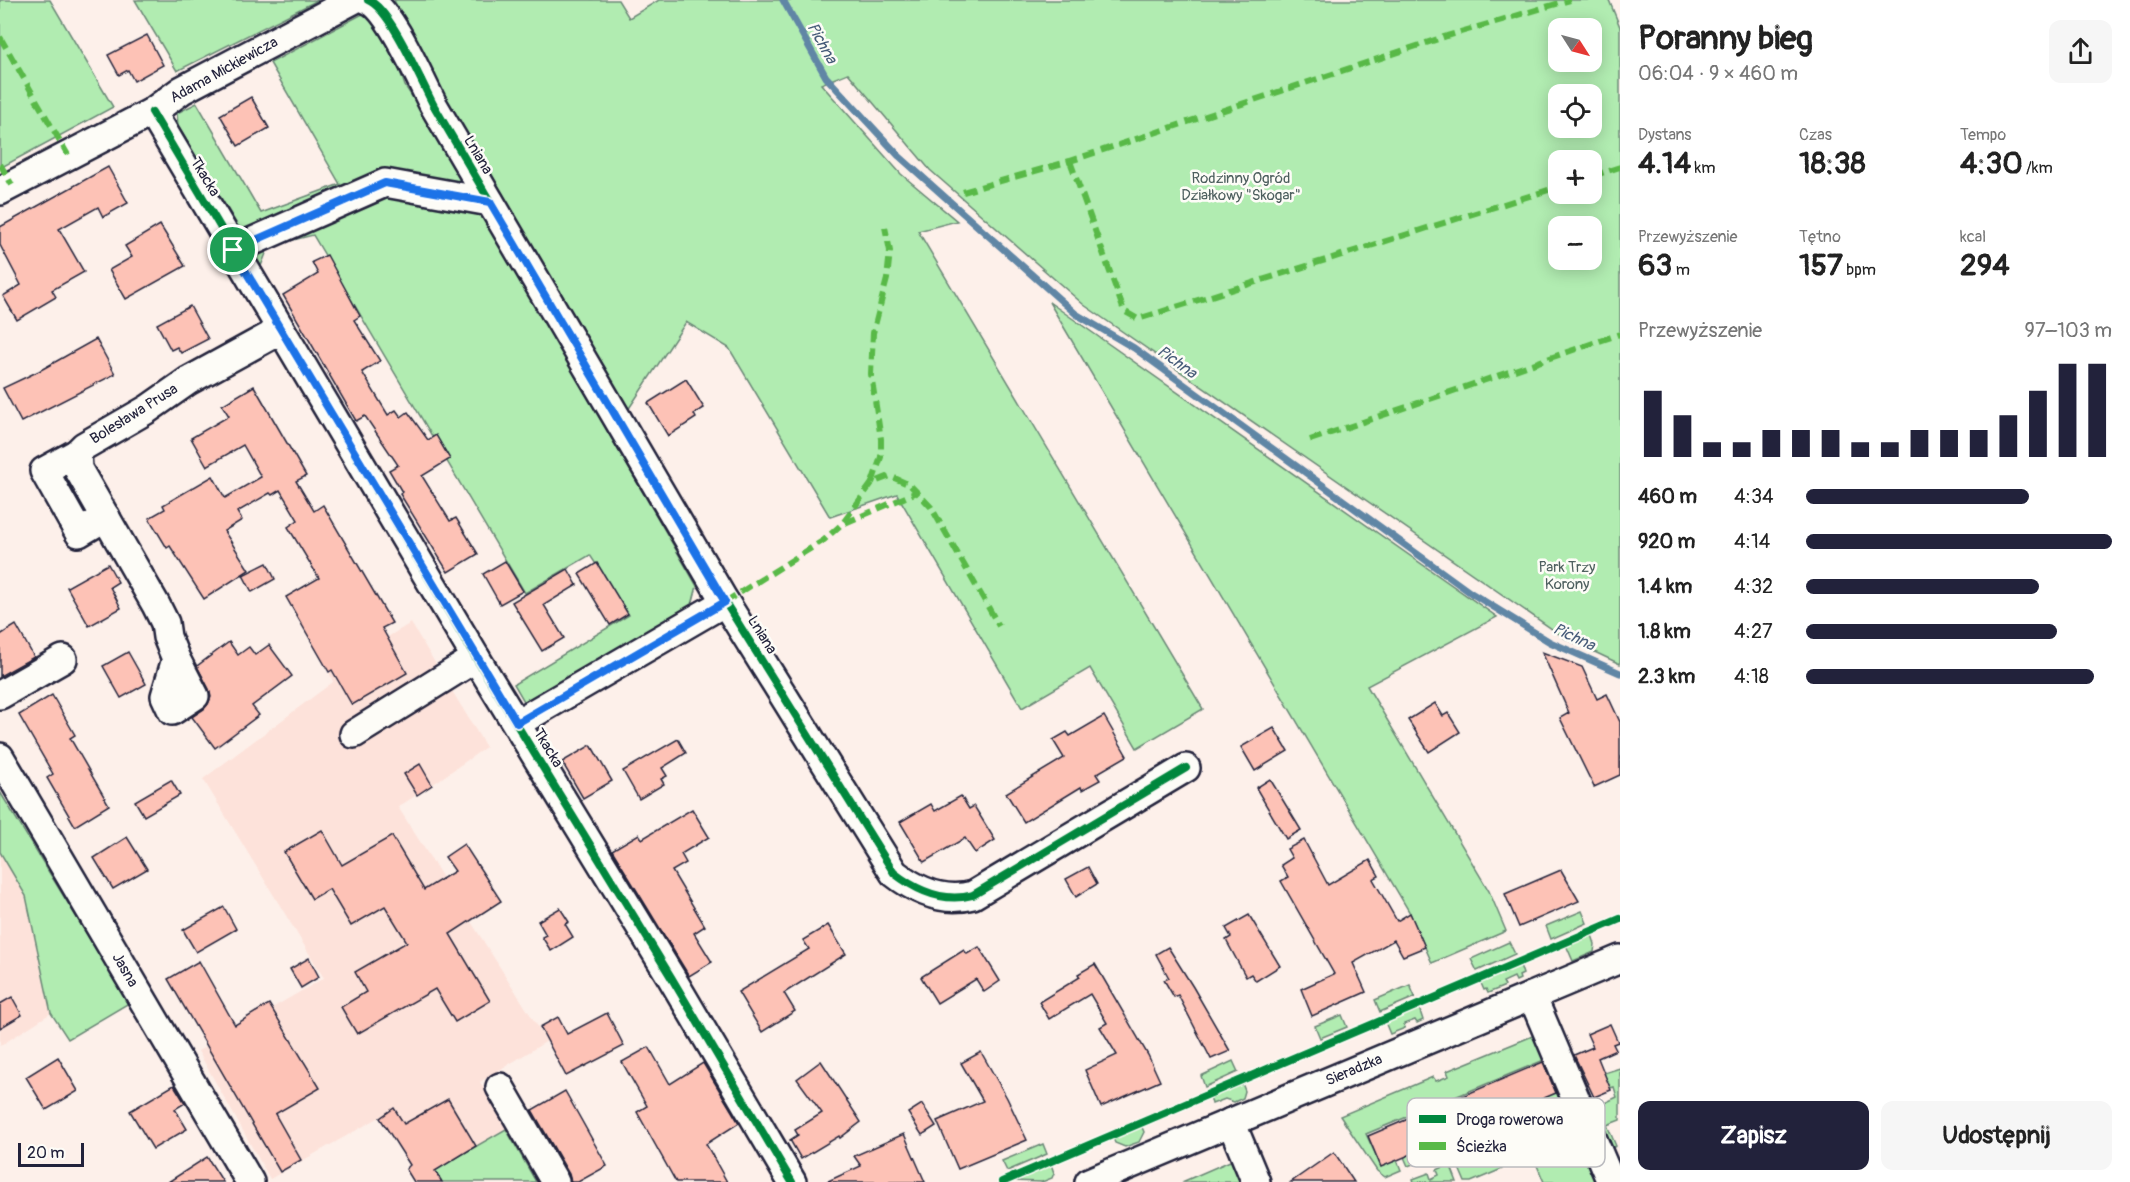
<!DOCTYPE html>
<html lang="pl">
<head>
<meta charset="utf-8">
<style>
  :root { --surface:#fff; --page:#f6f6f6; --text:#222; --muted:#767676; --accent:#22223b }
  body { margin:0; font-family:Pangolin,sans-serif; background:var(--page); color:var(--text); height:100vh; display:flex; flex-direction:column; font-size:22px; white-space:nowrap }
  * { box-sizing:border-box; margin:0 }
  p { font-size:20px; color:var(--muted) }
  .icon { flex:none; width:33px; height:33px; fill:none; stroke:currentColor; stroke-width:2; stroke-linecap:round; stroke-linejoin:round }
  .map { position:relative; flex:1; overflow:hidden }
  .panel { display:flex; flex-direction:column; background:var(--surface); width:510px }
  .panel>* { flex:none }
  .needle { width:39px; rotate:126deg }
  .tools { position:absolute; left:1548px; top:18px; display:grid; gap:12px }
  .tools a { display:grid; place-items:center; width:54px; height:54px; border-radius:12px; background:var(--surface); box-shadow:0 3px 15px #0003; font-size:30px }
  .scale { position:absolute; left:18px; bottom:15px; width:66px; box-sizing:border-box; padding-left:6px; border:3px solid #22223b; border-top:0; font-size:16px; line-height:21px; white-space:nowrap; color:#22223b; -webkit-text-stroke:4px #fdfcf7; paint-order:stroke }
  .pin { position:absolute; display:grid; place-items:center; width:51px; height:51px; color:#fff; margin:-26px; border:3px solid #fff; border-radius:50%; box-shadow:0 2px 6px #0007 }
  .round { display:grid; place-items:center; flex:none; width:63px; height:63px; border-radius:12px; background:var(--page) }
  .summary { display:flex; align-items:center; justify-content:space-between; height:102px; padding:0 18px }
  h1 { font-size:33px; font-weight:700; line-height:45px }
  .stats { display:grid; grid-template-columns:repeat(3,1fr); gap:9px; height:102px; padding:6px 18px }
  .stats div { display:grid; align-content:center }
  .stats b { font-size:30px; font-weight:700 }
  .stats small { font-size:16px; font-weight:400 }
  .stats p { font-size:16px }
  .chart { height:168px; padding:12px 18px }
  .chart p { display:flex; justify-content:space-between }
  .chart svg { width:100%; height:108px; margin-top:6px; stroke:var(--accent); stroke-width:6 }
  .action { display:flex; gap:12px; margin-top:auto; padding:12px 18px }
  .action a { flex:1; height:69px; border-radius:12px; background:var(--accent); color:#fff; font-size:24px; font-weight:700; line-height:69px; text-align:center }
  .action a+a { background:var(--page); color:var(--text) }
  ul { padding:0 18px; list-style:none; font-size:20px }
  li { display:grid; grid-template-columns:96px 72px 1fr; align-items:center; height:45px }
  li i { height:15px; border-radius:8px; background:var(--accent) }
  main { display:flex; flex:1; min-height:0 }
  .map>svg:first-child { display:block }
  .built { fill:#fde2da }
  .green { fill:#b1ecb1; stroke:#6a8776; stroke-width:1.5; fill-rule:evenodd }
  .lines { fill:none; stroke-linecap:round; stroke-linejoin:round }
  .stream { stroke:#6186a5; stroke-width:7 }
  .building { fill:#fdc2b6; stroke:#22223b; stroke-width:1.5 }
  .minor-casing { stroke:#22223b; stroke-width:32 }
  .minor { stroke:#fdfcf7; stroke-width:27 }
  .quiet { stroke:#58b947; stroke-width:6; stroke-dasharray:12 6; stroke-linecap:butt }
  .cycleway-casing { stroke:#fdfcf7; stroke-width:11 }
  .cycleway { stroke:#00873e; stroke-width:8 }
  .route-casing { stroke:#fff; stroke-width:12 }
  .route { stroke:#1a73e8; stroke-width:8 }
  .labels { text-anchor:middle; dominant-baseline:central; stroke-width:5; stroke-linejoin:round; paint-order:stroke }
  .street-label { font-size:15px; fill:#22223b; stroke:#fdfcf7 }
  .park-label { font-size:15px; fill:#4d5f5e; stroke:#fdfcf7 }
  .water-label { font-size:16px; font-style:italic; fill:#475c79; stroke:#fdfcf7 }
  .key { fill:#fdfcf7; stroke:#bbbbbf; stroke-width:1.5 }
  .key-label { font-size:16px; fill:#22223b }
</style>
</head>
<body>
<main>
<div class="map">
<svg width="1620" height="1182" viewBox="0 0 1620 1182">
  <rect width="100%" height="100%" fill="#fdf0ea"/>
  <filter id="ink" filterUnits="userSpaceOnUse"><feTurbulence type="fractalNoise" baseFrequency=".0167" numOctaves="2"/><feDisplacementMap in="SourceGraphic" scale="12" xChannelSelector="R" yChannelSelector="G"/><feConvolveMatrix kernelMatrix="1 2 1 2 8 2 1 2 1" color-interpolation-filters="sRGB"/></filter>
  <g filter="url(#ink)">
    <g class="built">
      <polygon points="411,623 486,747 432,785 398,807 547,1041 480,1082 536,1182 442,1182 394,1109 270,1179 198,1051 324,978 203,779 333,682 329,672"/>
      <polygon points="0,792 129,1003 68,1039 51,1013 0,1046"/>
    </g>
    <g class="green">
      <polygon points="0,0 50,0 113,107 0,168"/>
      <polygon points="135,0 318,0 177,71"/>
      <path d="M394,0H618L629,18L659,0H1609L1620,27V664L1565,638L1084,305L930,170L848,73L821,84L901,174L957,221L918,231L1203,709L1137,748L1090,668L1022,708L897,494L830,517L729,348L686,322L626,413L445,108ZM1558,28H1592V62H1558ZM1558,94H1592V128H1558ZM1558,160H1592V194H1558ZM1558,226H1592V260H1558Z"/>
      <polygon points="372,9 391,44 405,86 463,174 456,184 382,177 245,238 178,126 177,113 197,103 261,213 340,184 270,63"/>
      <polygon points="382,193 477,206 697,586 692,605 525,703 514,684 629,615 590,555 525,593 313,235 269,246 261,266 251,248"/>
      <polygon points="1049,302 1497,617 1367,686 1489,891 1506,931 1432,963 1410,913"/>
      <polygon points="0,792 129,1003 68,1039 51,1013 26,896 0,852"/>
      <polygon points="1582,911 1587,923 1551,939 1546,926"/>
      <polygon points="1592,935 1595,944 1594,952 1573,961 1566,945"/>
      <polygon points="1509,942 1515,954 1477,971 1471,959"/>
      <polygon points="1520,965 1523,974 1519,976 1520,979 1516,981 1514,977 1503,982 1505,986 1488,993 1486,989 1484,990 1480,981"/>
      <polygon points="1410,985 1415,997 1380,1012 1375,1000"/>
      <polygon points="1419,1008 1423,1020 1417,1023 1415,1020 1404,1024 1405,1028 1390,1034 1385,1022"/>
      <polygon points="1342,1015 1347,1027 1320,1038 1315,1026"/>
      <polygon points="1540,1033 1565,1100 1541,1111 1536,1099 1557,1090 1544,1060 1366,1134 1381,1166 1397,1160 1401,1170 1385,1177 1377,1171 1340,1116 1433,1077 1436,1081 1449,1076 1447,1071"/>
      <polygon points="1233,1061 1238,1072 1205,1087 1201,1076"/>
      <polygon points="1620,1068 1620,1120 1607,1125 1616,1146 1604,1151 1601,1124 1594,1108 1617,1097 1614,1087 1610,1088 1604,1073"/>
      <polygon points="1242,1083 1245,1091 1243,1098 1234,1102 1225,1099 1212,1104 1210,1096"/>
      <polygon points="1580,1124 1605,1182 1544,1182 1533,1156 1531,1148 1536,1140"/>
      <polygon points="1141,1125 1144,1132 1139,1142 1125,1147 1115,1143 1113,1138"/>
      <polygon points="506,1129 536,1182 442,1182 435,1170"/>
      <polygon points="1441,1141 1445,1151 1408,1166 1404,1157"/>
      <polygon points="1043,1144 1047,1154 1007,1171 1002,1161"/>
      <polygon points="1492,1146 1502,1169 1471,1182 1465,1182 1456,1161 1468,1156 1470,1161 1485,1155 1484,1150"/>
      <polygon points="1237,1158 1248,1182 1182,1182"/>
      <polygon points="1051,1164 1054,1173 1052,1178 1042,1182 1011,1181"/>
      <polygon points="1450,1164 1457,1182 1414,1182 1413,1179 1429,1173 1431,1179 1439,1175 1437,1170"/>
    </g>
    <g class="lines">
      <polyline class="stream" points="783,0 826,77 899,156 1076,314 1134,348 1471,593 1550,642 1620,673"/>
    </g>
    <g class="building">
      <polygon points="147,35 163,65 134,81 128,70 119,75 108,55"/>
      <polygon points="251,97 269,128 238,146 220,115"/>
      <polygon points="108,167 128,203 103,217 98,207 59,229 84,272 52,290 56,297 17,320 3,296 21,285 0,245 0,227"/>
      <polygon points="160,225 185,266 126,299 109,270 132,257 125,246"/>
      <polygon points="327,255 360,316 354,320 380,361 362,372 388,415 396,410 401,417 408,412 428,440 436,435 450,459 422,476 450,521 456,518 478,554 448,572 400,494 402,492 389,470 398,465 365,416 356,421 283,295 318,274 312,262"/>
      <polygon points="190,306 208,339 181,353 177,347 171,350 157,324"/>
      <polygon points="96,339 115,374 21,422 3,388 39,371"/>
      <polygon points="686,379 704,408 694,414 696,418 668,436 648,403"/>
      <polygon points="254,386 306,476 296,481 314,511 323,505 392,623 382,628 407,673 352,705 332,670 329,672 286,597 319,578 288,527 298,520 280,490 272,495 270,493 237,512 242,520 224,531 249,570 204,599 170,546 167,548 149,518 165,509 163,505 213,476 225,498 261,477 243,445 207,466 191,438 229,416 222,405"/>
      <polygon points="505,561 523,591 500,604 483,574"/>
      <polygon points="267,563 275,579 252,592 243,575"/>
      <polygon points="597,563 628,614 610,625 579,574"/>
      <polygon points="108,564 118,582 110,587 121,608 89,626 67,587"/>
      <polygon points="568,569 577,585 544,605 564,638 542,651 512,602"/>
      <polygon points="16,625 34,657 0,676 0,635"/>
      <polygon points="229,642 238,655 249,647 255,655 269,645 292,676 252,706 259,715 215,748 192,717 204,709 208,704 211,697 209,689 197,666"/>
      <polygon points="128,652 146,684 121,698 103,666"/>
      <polygon points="1542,652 1582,667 1597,699 1607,694 1620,722 1620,775 1594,787 1560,718 1569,713"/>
      <polygon points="52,695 75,735 70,738 109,805 75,826 47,778 53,774 19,715"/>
      <polygon points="1435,703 1443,716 1448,713 1460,732 1429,752 1408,720"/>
      <polygon points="1104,716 1127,756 1096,774 1100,780 1082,790 1081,787 1024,822 1006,793 1064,758 1053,740 1067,732 1070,736"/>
      <polygon points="1274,728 1288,751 1255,771 1241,747"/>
      <polygon points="678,739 686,753 662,768 667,776 661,779 664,784 639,799 623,771"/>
      <polygon points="591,745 612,781 583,798 562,762"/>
      <polygon points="420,764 432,785 417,795 404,774"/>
      <polygon points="1270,779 1301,830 1286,839 1256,788"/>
      <polygon points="171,780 180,795 144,816 135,801"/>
      <polygon points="961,796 969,809 974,806 995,840 975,853 965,838 924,862 900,822 931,804 935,811"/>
      <polygon points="692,809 709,837 681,854 686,863 672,871 705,926 694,933 712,962 689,976 612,850 639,834 642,839"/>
      <polygon points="322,830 342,865 392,836 424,890 455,871 445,857 464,844 501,901 450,934 490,1001 455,1022 435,989 357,1034 341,1007 366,992 355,972 407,942 385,906 351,926 329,889 312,899 284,852"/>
      <polygon points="127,837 147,869 113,889 94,858"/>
      <polygon points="1304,840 1328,885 1370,860 1379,876 1373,879 1397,921 1410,913 1425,947 1403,956 1394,940 1353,963 1366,992 1312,1016 1301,989 1334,974 1281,881 1288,877 1281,865 1292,858 1287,849"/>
      <polygon points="1088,867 1097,884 1076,897 1066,879"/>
      <polygon points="1561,870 1579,901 1519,927 1505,894"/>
      <polygon points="224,907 236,929 196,952 183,930"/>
      <polygon points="560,908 569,922 565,924 573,937 551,951 542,937 546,935 538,921"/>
      <polygon points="1249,915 1280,966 1256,981 1251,974 1246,977 1226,940 1231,937 1226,928"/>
      <polygon points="828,925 846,954 784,993 795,1011 762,1032 738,992 809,949 803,940"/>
      <polygon points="979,947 1000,981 984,992 976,979 937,1003 921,977 964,950 967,954"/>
      <polygon points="1168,947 1193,987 1230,1051 1211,1059 1178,995 1174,997 1164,980 1169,978 1156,954"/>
      <polygon points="309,958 319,977 301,988 290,969"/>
      <polygon points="199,961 235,1025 269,1004 320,1088 275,1114 301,1160 280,1172 168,979"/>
      <polygon points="1095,964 1148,1055 1160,1081 1101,1107 1085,1070 1117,1055 1100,1027 1107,1023 1090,994 1049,1019 1039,1002 1080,977 1078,974"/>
      <polygon points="12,997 22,1015 0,1028 0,1004"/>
      <polygon points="607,1013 624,1046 566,1076 540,1027 558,1017 567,1034"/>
      <polygon points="1610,1024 1618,1042 1613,1044 1616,1050 1598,1058 1611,1090 1594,1097 1574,1055 1593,1047 1587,1034"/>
      <polygon points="649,1047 670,1084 703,1063 739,1123 706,1144 727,1182 676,1182 637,1112 647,1106 622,1062"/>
      <polygon points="981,1052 1007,1098 1027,1140 958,1169 937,1121 983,1101 961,1063"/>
      <polygon points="58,1057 78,1091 46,1110 26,1077"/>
      <polygon points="821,1061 861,1122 840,1138 839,1136 801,1159 790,1140 798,1135 795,1130 822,1113 797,1079"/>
      <polygon points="1543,1062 1556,1093 1381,1167 1368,1136"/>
      <polygon points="174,1085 185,1103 175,1109 187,1129 153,1149 130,1111"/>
      <polygon points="565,1091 607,1166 578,1182 571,1182 569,1174 532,1110"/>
      <polygon points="448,1099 476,1146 435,1171 442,1182 414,1182 406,1169 410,1165 380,1118 394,1108 404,1124"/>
      <polygon points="922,1104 936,1126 922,1135 908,1113"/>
      <polygon points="904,1134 925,1182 826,1182 861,1166 854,1156"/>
      <polygon points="1334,1152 1354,1182 1291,1182"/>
      <polygon points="207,1157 223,1182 168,1182"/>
    </g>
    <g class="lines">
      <defs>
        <g id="minor">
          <path d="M368,0C391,9 421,82 434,106L725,602L894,873C917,891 944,903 973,895L1186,768"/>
          <polyline points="152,112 476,658 671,977 792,1182"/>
          <polyline points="0,191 152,112 182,90 353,0"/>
          <polyline points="233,250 385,183 490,202"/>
          <polyline points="77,453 44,471 79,533 106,517"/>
          <polyline points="176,659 165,696 172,711 195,696 176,659 167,637 165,623 156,605 78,469 77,453 84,446 148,409 188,381 281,330"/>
          <polyline points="0,695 63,659"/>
          <polyline points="517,723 725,602"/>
          <polyline points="354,734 476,658"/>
          <polyline points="0,757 250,1182"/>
          <polyline points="1532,996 1611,1182"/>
          <polyline points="500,1087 555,1182"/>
          <polyline points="1231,1122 1256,1182"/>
          <polyline points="1089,1182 1620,959"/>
        </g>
      </defs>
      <use href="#minor" class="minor-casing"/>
      <use href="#minor" class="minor"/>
      <g class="quiet">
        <polyline points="0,37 68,155"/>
        <polyline points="1070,161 1124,311 1138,319 1558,187"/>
        <polyline points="0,164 12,185"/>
        <polyline points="1592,176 1620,167"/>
        <polyline points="963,192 1070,161 1447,36 1570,0"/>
        <polyline points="1310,440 1620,334"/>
        <polyline points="872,483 881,457 881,439 871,374 873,333 887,279 890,251 885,227"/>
        <polyline points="845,523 917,492"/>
        <polyline points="725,602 824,540 843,523 872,483 890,476 910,485 931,507 999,626"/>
      </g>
      <defs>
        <g id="cycleway">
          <path d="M368,0C391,9 421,82 434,106L725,602L894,873C917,891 944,903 973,895L1186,768"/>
          <polyline points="152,112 476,658 671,977 792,1182"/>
          <polyline points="1002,1182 1620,919"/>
        </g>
      </defs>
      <use href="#cycleway" class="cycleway-casing"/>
      <use href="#cycleway" class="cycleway"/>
    </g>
  </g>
  <g class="lines" filter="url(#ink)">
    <defs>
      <polygon id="route" points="385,183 490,202 725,602 517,723 233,250"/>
    </defs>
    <use href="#route" class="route-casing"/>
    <use href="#route" class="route"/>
  </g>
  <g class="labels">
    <g class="street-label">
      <text transform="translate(224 70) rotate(-29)">Adama Mickiewicza</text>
      <text transform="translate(478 155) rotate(59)">Lniana</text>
      <text transform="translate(205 177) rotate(59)">Tkacka</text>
      <text transform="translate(134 414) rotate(-32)">Bolesława Prusa</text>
      <text transform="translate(762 635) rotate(58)">Lniana</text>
      <text transform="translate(548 748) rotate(59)">Tkacka</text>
      <text transform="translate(125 970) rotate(60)">Jasna</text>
      <text transform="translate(1354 1070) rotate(-23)">Sieradzka</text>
    </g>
    <g class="park-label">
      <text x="1241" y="178">Rodzinny Ogród<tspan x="1241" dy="17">Działkowy "Skogar"</tspan></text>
      <text x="1567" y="567">Park Trzy<tspan x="1567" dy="17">Korony</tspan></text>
    </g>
    <g class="water-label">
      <text transform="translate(822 43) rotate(61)">Pichna</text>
      <text transform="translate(1177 362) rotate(36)">Pichna</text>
      <text transform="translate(1574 637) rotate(25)">Pichna</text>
    </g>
  </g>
  <rect x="1407" y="1098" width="198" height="69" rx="9" class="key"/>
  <rect x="1419" y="1115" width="27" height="8" fill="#00873e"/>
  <rect x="1419" y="1142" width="27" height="8" fill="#58b947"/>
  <g class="key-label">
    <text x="1456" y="1125">Droga rowerowa</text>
    <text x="1456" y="1152">Ścieżka</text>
  </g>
</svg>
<div class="tools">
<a><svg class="needle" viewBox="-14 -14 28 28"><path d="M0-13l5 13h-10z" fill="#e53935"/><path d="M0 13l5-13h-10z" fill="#767676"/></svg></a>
<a><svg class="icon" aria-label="locate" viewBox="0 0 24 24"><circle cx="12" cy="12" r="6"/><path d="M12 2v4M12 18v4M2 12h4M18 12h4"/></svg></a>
<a>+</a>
<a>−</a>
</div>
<div class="scale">20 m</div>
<div class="pin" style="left:233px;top:250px;background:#1e9e55"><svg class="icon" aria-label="arrive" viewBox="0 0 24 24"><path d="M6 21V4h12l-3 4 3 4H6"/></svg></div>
</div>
<section class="panel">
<div class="summary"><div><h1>Poranny bieg</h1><p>06:04 · 9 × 460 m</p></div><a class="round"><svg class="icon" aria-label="share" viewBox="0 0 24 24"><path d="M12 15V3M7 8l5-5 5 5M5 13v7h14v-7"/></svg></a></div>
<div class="stats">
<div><p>Dystans</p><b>4.14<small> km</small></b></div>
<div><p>Czas</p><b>18:38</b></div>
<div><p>Tempo</p><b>4:30<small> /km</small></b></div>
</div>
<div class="stats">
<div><p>Przewyższenie</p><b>63<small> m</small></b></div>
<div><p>Tętno</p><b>157<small> bpm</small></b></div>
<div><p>kcal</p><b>294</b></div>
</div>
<div class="chart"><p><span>Przewyższenie</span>97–103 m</p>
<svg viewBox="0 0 160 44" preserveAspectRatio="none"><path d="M5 44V17M15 44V27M25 44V38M35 44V38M45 44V33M55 44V33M65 44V33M75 44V38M85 44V38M95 44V33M105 44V33M115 44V33M125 44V27M135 44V17M145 44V6M155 44V6"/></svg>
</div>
<ul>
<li><b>460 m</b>4:34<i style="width:73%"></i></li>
<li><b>920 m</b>4:14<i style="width:100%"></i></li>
<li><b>1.4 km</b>4:32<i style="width:76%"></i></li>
<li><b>1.8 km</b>4:27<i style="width:82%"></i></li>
<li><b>2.3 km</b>4:18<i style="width:94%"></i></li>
</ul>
<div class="action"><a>Zapisz</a><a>Udostępnij</a></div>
</section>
</main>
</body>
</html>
